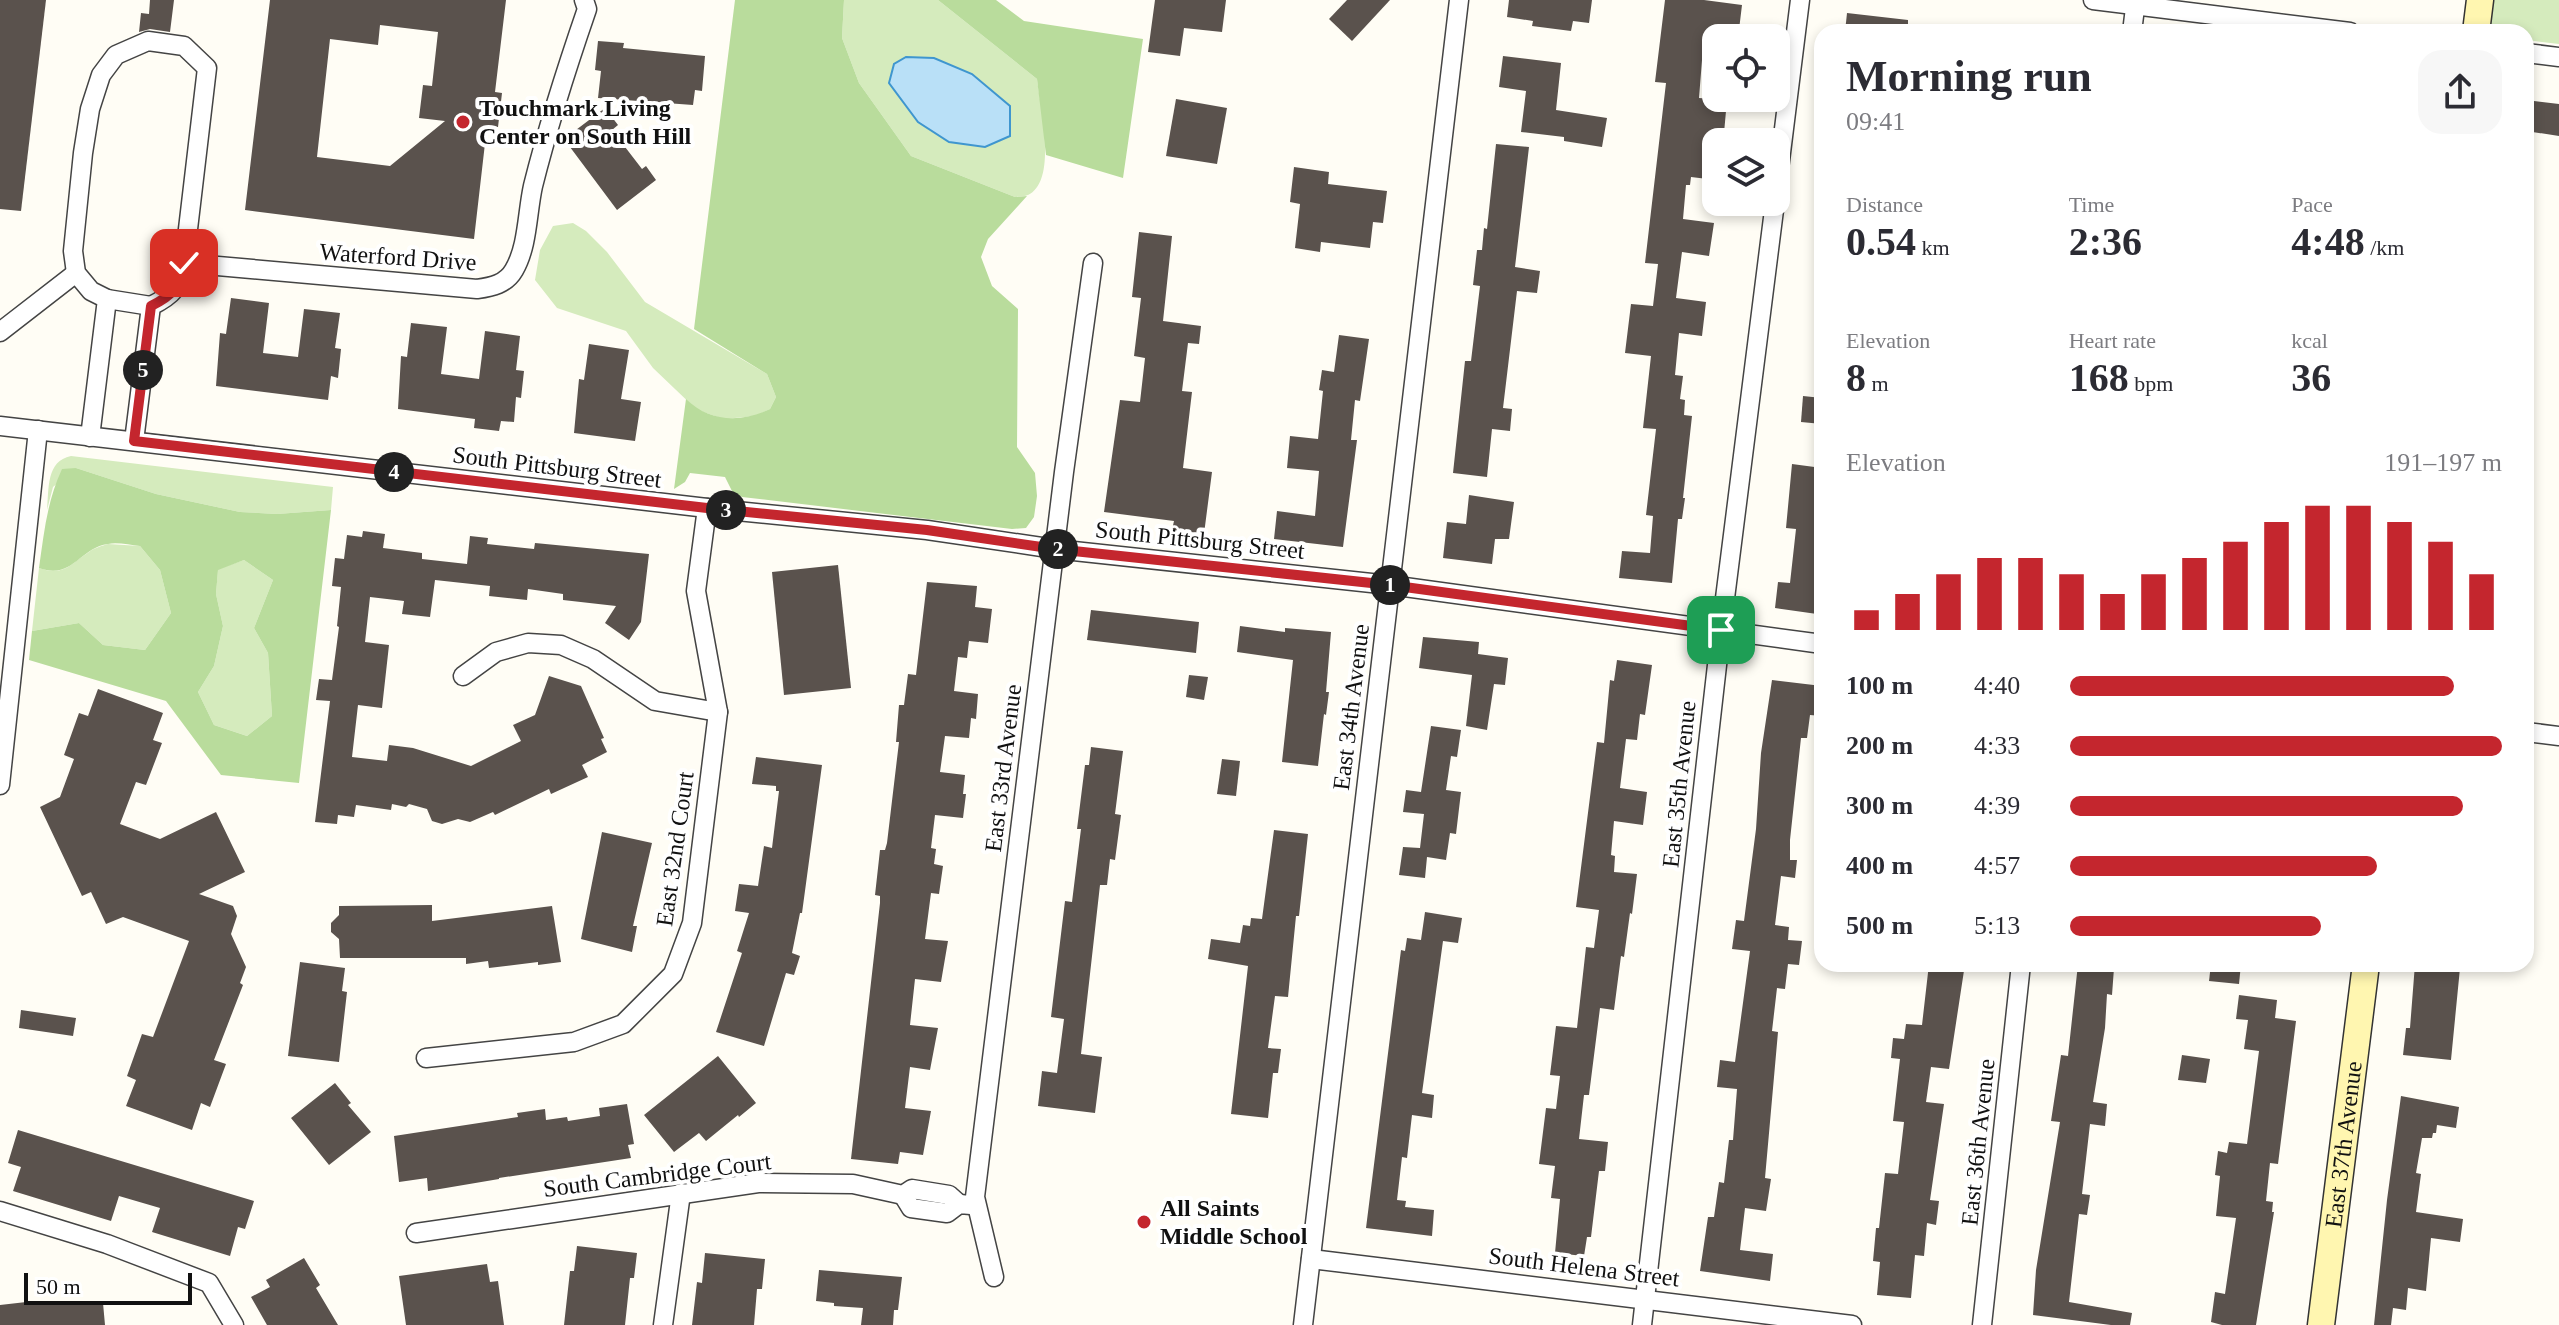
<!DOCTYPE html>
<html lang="en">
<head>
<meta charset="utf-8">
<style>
  :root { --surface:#fff; --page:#f7f7f7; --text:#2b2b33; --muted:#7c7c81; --accent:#c4262e }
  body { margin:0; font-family:"Times New Roman",serif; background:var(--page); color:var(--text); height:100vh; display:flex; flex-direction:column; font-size:30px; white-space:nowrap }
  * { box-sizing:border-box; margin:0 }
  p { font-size:26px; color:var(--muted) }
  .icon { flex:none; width:44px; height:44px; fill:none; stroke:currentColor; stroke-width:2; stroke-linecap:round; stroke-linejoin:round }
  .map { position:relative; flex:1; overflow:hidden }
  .panel { position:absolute; left:1814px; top:24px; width:720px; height:948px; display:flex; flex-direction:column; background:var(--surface); border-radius:24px; box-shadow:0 4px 12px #0003 }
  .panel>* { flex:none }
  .buttons { position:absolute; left:1702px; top:24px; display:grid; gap:16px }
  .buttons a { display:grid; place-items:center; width:88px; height:88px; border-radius:16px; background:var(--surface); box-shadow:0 4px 12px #0003; font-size:40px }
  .scale { position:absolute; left:24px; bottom:20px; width:168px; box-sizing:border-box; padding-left:8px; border:4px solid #111; border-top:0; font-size:22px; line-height:28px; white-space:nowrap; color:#111; -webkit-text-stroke:6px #fff; paint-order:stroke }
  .pin { position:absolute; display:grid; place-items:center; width:68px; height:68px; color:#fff; margin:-34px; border-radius:16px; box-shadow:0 4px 12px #0006 }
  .km { position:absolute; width:40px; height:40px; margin:-20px; border-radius:50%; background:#222; color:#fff; font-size:22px; line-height:40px; text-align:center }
  .round { display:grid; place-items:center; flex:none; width:84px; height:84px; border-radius:24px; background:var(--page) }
  .overview { display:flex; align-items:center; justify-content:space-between; height:136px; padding:0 32px }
  h1 { font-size:44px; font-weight:800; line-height:60px }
  .metrics { display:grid; grid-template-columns:repeat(3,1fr); gap:12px; height:136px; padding:8px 32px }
  .metrics div { display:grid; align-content:center }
  .metrics b { font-size:40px; font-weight:800 }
  .metrics small { font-size:22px; font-weight:400 }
  .metrics p { font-size:22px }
  .chart { height:224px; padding:16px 32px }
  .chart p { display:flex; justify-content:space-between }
  .chart svg { width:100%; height:144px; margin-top:8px; stroke:var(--accent); stroke-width:6 }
  ul { padding:0 32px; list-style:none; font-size:26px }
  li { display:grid; grid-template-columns:128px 96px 1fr; align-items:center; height:60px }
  li i { height:20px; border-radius:10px; background:var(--accent) }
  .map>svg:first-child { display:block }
  .green { fill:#d5ebbd; fill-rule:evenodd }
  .forest { fill:#b9dc9c; fill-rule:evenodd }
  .water { fill:#b9e0f7; stroke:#3f96cf; stroke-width:2 }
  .building { fill:#5a524d; fill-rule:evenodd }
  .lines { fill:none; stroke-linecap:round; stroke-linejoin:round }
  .street-casing { stroke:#444; stroke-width:21 }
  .secondary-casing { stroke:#333; stroke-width:29 }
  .street { stroke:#fff; stroke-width:18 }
  .secondary { stroke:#fff6b0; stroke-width:26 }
  .route-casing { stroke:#fff; stroke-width:16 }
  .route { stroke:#c4262e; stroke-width:10 }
  .poi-dot { fill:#c4262e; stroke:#fff; stroke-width:3 }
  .labels { text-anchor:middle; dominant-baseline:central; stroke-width:8; stroke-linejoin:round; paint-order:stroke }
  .poi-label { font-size:24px; font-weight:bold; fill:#111; stroke:#fff; text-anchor:start }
  .street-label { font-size:24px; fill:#111; stroke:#fff }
</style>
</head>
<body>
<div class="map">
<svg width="2559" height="1325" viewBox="0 0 2559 1325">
  <rect width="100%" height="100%" fill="#fffdf5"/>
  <g class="green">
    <path d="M844,0H938L1037,79C1040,106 1058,181 1028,195C1026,196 1017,197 1015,197L911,156L859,83L842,38ZM889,83L949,142L918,122Z"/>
    <polygon points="2491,0 2559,0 2559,44 2526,40 2526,32 2492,32 2489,27"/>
    <polygon points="573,223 586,231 607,252 645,302 767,374 776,397 770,409 756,416 724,419 697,410 653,368 626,331 557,308 535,280 540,250 553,226"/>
    <path d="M71,456L333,487L331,510L277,514L240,512L156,494L76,468L53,487L47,510C49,489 46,461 71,456Z"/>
    <path d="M108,544L140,546L160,570L171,613L145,650L103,645L79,623L32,631L39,568C64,577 70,564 89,552C94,548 102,546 108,544Z"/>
    <polygon points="244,560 273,580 254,628 268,653 272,716 247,736 214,725 198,692 214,666 223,626 216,594 218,569"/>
  </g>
  <g class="forest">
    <path d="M735,0H844L842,38L859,83L911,156L1015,197L1027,196L988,239L981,257L992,286L1018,309L1017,447L1035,473L1037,496L1034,517L1026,528L1012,529L742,497L732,491L725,477L690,473L685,482L674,489L686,399C709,422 741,423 770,409L776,397L767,374L694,329Z"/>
    <polygon points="938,0 996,0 1024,21 1143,39 1123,178 1046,155 1037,79"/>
    <path d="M76,468L156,494L240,512L277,514L331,510L299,783L221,775L166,701L29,660L32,631L79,623L103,645L145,650L171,613L160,570L140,546C130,545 117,542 108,544C79,548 73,580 39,568C44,533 47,501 62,469ZM244,560L273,580L254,628L268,653L272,716L247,736L214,725L198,692L214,666L223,626L216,594L218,570Z"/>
  </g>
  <polygon class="water" points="906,57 934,58 972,74 1010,106 1010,136 985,147 949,142 918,122 889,83 894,64"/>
  <g class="building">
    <polygon points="0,0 46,0 21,211 0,209"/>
    <polygon points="150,0 174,0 170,32 150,29 139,32 141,13 149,14"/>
    <path d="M270,0H506L495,92L502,93L498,127L487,126L474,239L245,210ZM380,25L438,32L432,86L423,85L419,118L445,121L390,166L317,157L330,39L378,45Z"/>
    <polygon points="1155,0 1226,0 1222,32 1184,28 1180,56 1148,52"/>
    <polygon points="1347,0 1390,0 1352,41 1329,19"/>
    <polygon points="1509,0 1592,0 1589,23 1573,21 1571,31 1532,26 1533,21 1507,17"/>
    <polygon points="1665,0 1704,0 1742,5 1738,38 1704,35 1699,98 1727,100 1724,133 1716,132 1716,180 1691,177 1690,185 1686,185 1683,219 1714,223 1709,256 1682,252 1676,298 1706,302 1702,336 1679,333 1675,375 1683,376 1680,399 1685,400 1684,415 1692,416 1683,498 1685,498 1682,519 1678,519 1672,583 1619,578 1622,551 1650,553 1653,516 1646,515 1656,429 1643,428 1651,356 1625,353 1631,304 1653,306 1658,264 1645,263 1666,83 1655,82"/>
    <polygon points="1847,13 1908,20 1908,32 1845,32"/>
    <polygon points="598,41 624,43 623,48 705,56 702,91 695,90 693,105 598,98 601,71 595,70"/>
    <polygon points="1503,56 1561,63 1556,110 1607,118 1602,147 1564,141 1564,137 1521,132 1526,91 1499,87"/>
    <polygon points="1176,99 1227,108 1217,164 1166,156"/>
    <polygon points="2526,100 2559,104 2559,136 2526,131"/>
    <polygon points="605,108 618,125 612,130 642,169 646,166 656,180 617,210 564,139"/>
    <polygon points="1496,144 1529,147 1515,267 1540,271 1537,293 1517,291 1503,408 1512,409 1510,431 1492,429 1487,477 1453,473 1465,361 1471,361 1480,286 1473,285 1477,250 1482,250 1484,228 1487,229"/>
    <polygon points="1294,167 1329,172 1328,184 1387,191 1383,223 1373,222 1370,248 1321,242 1320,252 1295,248 1300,204 1290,202"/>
    <polygon points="1139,232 1172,236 1163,321 1201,326 1199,344 1188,343 1182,391 1192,392 1183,468 1212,472 1204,534 1172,530 1174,521 1104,512 1120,400 1140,402 1145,358 1134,356 1141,298 1132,297"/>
    <polygon points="231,298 269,303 263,353 298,357 304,309 340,313 335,348 341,349 338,378 331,376 328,400 216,386 220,333 226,334"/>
    <polygon points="411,323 447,327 441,374 479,379 485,331 520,336 516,370 524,371 521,398 516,397 514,422 501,421 499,431 474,428 475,419 398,409 401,356 407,357"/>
    <polygon points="1339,335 1369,339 1360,401 1355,400 1351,440 1357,440 1343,547 1274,539 1277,511 1315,516 1319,471 1287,468 1290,436 1318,439 1323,391 1319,390 1322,370 1334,372"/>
    <polygon points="589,344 629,350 621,399 641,402 635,441 574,433 579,379 584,380"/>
    <polygon points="1803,396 1822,398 1822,424 1801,422"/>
    <polygon points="1792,464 1822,468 1822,577 1817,614 1775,608 1778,582 1790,583 1796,529 1786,528"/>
    <polygon points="1469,495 1514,502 1509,539 1495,539 1492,564 1443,558 1447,522 1466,524"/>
    <polygon points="363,531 385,534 383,548 422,553 422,559 467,564 470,536 488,538 487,544 534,549 535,543 649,554 641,622 629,640 605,623 616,606 563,600 563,594 528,589 527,600 489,596 490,586 435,580 430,617 402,614 404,601 370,597 365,642 389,645 382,708 358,705 352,757 387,761 389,745 413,748 471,766 521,741 513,725 535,715 549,676 581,686 604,738 601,739 607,752 582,765 588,777 551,794 549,789 495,815 493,812 470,822 458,819 442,824 432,821 427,809 409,804 406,807 392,804 391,810 356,805 354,817 338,815 337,824 315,822 330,701 316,700 319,679 332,680 339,627 337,626 341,587 332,586 335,558 344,559 347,535 362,537"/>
    <polygon points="838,565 851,688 784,695 772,572"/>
    <polygon points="927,582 977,586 975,607 992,609 988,643 969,641 967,658 958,657 954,691 978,694 976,719 971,718 969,738 945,736 940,772 965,775 963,794 966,794 963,818 935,815 931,848 936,849 934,864 943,866 939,894 931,893 925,939 948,941 941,982 915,979 910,1025 938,1028 930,1070 910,1067 905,1108 931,1111 923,1155 900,1152 898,1164 851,1159 880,903 880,896 875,895 880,850 885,850 887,843 899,742 896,742 899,705 904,705 908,674 916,675"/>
    <polygon points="1091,610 1199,622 1196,653 1087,640"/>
    <polygon points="1240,626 1285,632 1285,628 1331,632 1326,692 1329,692 1326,715 1324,714 1318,766 1282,762 1293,660 1237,652"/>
    <polygon points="1423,637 1479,642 1478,654 1508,658 1505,685 1494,684 1487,730 1466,726 1472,675 1419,668"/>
    <polygon points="1617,660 1652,665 1645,715 1640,714 1637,740 1626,739 1620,788 1647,792 1643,825 1614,821 1611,855 1615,856 1614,872 1637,874 1632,914 1630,913 1624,957 1621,956 1614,1010 1600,1008 1589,1095 1584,1095 1579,1139 1608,1142 1605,1171 1599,1171 1591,1237 1587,1237 1584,1256 1555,1253 1560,1199 1551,1198 1555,1166 1539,1164 1546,1108 1556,1109 1560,1076 1550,1075 1556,1026 1577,1028 1586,947 1594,948 1599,910 1576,907 1597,742 1604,743 1610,680 1614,681"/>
    <polygon points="1189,675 1208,677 1204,700 1186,697"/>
    <polygon points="1772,680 1822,686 1822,716 1810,715 1807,738 1801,738 1790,840 1790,860 1797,860 1795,878 1781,876 1775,925 1789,927 1788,940 1802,941 1799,965 1788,964 1785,989 1777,988 1772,1031 1778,1032 1765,1178 1771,1179 1766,1211 1745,1208 1740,1250 1773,1254 1770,1281 1700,1271 1708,1217 1714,1217 1719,1182 1724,1183 1729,1140 1733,1140 1737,1089 1717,1087 1720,1060 1735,1062 1750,951 1732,949 1736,920 1744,921 1756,829 1761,753"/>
    <polygon points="98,689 163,713 153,740 162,743 146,785 136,782 120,824 160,839 216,812 245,872 199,894 233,906 237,916 231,934 246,967 240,983 243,985 214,1060 226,1064 210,1107 201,1103 192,1130 126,1106 136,1080 127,1076 142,1034 153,1037 189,941 123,917 106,924 91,892 82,896 40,807 60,797 74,759 64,755 79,713 88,716"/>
    <polygon points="1431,726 1461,730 1457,757 1451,756 1446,790 1461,792 1456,834 1450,833 1446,860 1427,857 1425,878 1399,875 1403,847 1420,848 1424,814 1403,812 1406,790 1421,792"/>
    <polygon points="1091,747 1123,751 1115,814 1121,815 1115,860 1110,859 1107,885 1100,885 1081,1054 1102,1057 1095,1113 1038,1106 1042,1071 1057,1073 1064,1019 1051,1017 1065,901 1072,902 1081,829 1077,829 1085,765 1089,765"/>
    <polygon points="756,757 822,765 802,913 800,913 792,953 800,956 794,975 786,973 764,1046 716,1032 742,953 737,951 749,913 735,911 739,884 758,886 764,846 772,848 779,791 776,791 776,786 752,784"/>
    <polygon points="1222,759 1240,761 1236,796 1217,794"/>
    <polygon points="1274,830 1308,834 1299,916 1296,916 1288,997 1275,996 1268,1048 1281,1049 1278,1073 1273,1073 1268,1118 1231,1114 1248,966 1208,959 1211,939 1240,943 1243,925 1250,926 1251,918 1262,919"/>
    <polygon points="602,832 652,843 633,926 637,926 632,952 581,939"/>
    <polygon points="432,905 432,921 552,906 561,962 538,965 538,962 489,968 488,961 466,964 466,958 340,958 339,939 331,932 331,923 339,915 339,906"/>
    <polygon points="1425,912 1462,918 1458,943 1443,941 1422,1093 1434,1095 1432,1118 1412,1115 1407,1158 1402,1157 1397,1200 1406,1201 1405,1207 1434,1210 1432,1236 1366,1228 1401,950 1405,951 1407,938 1421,940"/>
    <polygon points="300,962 345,968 342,991 347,992 339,1062 288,1056"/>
    <polygon points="1929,964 1965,964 1949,1069 1931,1067 1926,1102 1944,1104 1930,1200 1939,1201 1936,1225 1927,1223 1924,1256 1915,1255 1911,1298 1877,1295 1880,1262 1873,1261 1876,1228 1879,1228 1885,1173 1898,1174 1904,1122 1893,1121 1900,1059 1891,1058 1893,1038 1904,1039 1906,1024 1922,1025"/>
    <polygon points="2078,964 2114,964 2114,968 2112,995 2107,994 2105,1028 2093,1102 2107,1104 2105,1126 2090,1124 2082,1194 2090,1195 2087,1215 2079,1214 2069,1302 2132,1313 2130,1325 2111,1325 2033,1315 2036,1270 2060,1122 2051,1121 2061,1055 2068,1056"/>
    <polygon points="2211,964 2241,964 2239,984 2209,981"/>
    <polygon points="2415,964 2447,964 2460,968 2451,1060 2403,1055 2406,1028 2410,1028"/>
    <polygon points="2239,995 2277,1000 2275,1018 2296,1021 2278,1164 2270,1163 2266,1201 2273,1202 2272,1212 2274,1212 2256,1325 2222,1325 2211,1322 2215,1292 2225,1294 2236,1218 2216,1216 2220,1176 2215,1175 2218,1151 2227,1153 2229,1142 2247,1144 2259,1051 2244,1049 2248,1020 2236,1019"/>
    <polygon points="21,1010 76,1018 73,1036 19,1028"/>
    <polygon points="2182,1055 2210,1059 2206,1083 2178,1080"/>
    <polygon points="718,1056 756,1103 739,1117 738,1115 706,1141 699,1133 674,1152 644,1115"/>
    <polygon points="335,1083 351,1103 348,1105 371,1132 329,1165 291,1118"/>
    <polygon points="2401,1096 2459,1107 2456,1128 2437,1125 2436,1133 2433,1133 2432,1138 2422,1138 2416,1173 2421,1174 2416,1212 2463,1219 2460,1242 2431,1238 2426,1291 2408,1288 2406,1310 2393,1308 2391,1325 2374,1325 2387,1200"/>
    <polygon points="627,1104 634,1144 628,1145 631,1158 499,1178 499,1179 428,1191 427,1178 399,1182 394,1136 518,1117 517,1113 545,1109 546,1120 567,1117 568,1121 600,1116 599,1108"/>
    <polygon points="18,1130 254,1201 245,1229 238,1227 230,1256 152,1232 160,1208 119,1196 111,1221 13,1191 21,1167 8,1163"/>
    <polygon points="577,1246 637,1253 634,1278 630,1278 625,1325 564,1325 570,1271 574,1271"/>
    <polygon points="705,1253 765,1259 762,1289 757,1289 754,1325 692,1325 697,1282 702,1283"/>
    <polygon points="304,1258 320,1285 316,1288 338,1325 267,1325 251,1297 270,1287 266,1280"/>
    <polygon points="487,1264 490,1282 498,1281 504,1325 406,1325 399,1276"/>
    <polygon points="819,1270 902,1277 898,1310 894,1310 893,1325 861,1325 863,1308 834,1306 834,1303 816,1301"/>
    <polygon points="35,1301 51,1302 52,1305 103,1303 105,1325 0,1325 0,1305"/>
  </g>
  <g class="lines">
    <defs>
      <g id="street">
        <polyline points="2093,0 2350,32"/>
        <polyline points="2132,32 2136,0"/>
        <polyline points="2526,53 2559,57"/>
        <polyline points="1776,193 1800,0"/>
        <path d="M184,263L477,289C492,287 506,284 514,270C528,246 527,213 533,186C548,126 567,67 587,9L584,0"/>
        <polyline points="107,299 151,306"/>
        <polyline points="0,332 76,273"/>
        <polyline points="0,426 707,508 927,530 1055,549 1390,585 1822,644"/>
        <path d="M90,437L107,299L91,291L76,273L73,251L83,153L90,109L101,75L116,55L148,41L184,46L207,68L184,263C180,287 173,295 151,306L134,441"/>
        <polyline points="463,676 496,652 528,643 561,645 593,659 655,701 718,712"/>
        <polyline points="2526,732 2559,736"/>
        <polyline points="0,785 38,430"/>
        <polyline points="426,1058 574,1042 623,1024 673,974 692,923 718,712 696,591 707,508"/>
        <polyline points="903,1195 911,1208 947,1213 959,1204 971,1205"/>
        <polyline points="0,1211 107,1244 209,1283 234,1325"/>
        <polyline points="416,1233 758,1183 853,1184 903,1195 912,1189 949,1195 959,1204"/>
        <polyline points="1311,1259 1852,1325"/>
        <polyline points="994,1277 975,1197 1064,472 1093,263"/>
        <polyline points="663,1325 681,1193"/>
        <polyline points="1303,1325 1459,0"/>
        <polyline points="1642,1325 1721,630 1775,202"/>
        <polyline points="1982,1325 2021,964"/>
      </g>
      <g id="secondary">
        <polyline points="2476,32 2480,0"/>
        <path id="s1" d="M2321,1325L2366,964"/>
      </g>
    </defs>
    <use href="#street" class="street-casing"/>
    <use href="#secondary" class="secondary-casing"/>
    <use href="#street" class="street"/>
    <use href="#secondary" class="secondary"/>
  </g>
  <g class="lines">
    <defs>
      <path id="route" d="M184,263C180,287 173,295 151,306L134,441L707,508L927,530L1055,549L1390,585L1721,630"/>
    </defs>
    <use href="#route" class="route-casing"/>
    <use href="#route" class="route"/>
  </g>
  <g class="poi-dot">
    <circle cx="463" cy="122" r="8"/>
    <circle cx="1144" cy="1222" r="8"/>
  </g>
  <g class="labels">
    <g class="poi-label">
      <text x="479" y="108">Touchmark Living<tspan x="479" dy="28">Center on South Hill</tspan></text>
      <text x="1160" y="1208">All Saints<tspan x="1160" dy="28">Middle School</tspan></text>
    </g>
    <g class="street-label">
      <text transform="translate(398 257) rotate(4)">Waterford Drive</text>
      <text transform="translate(557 467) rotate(7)">South Pittsburg Street</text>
      <text transform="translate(1200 540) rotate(6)">South Pittsburg Street</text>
      <text transform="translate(1351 707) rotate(-83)">East 34th Avenue</text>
      <text transform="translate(1003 768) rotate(-83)">East 33rd Avenue</text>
      <text transform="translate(1679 784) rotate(-84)">East 35th Avenue</text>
      <text transform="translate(675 849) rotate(-82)">East 32nd Court</text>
      <text transform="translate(1978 1142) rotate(-84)">East 36th Avenue</text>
      <text stroke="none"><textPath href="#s1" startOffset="182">East 37th Avenue</textPath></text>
      <text transform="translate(657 1175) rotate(-7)">South Cambridge Court</text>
      <text transform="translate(1584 1267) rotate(7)">South Helena Street</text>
    </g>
  </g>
</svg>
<div class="buttons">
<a><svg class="icon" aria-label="locate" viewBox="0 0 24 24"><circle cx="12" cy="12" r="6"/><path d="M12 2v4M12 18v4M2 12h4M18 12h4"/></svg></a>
<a><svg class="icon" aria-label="layers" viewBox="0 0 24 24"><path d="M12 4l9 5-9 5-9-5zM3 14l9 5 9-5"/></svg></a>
</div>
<div class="scale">50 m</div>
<div class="pin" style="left:1721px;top:630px;background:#1e9e55"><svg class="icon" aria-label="arrive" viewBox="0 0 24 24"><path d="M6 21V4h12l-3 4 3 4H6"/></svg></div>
<div class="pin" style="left:184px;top:263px;background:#d93025"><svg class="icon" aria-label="check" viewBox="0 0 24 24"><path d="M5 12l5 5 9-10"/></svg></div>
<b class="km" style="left:1390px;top:585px">1</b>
<b class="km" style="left:1058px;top:549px">2</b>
<b class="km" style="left:726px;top:510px">3</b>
<b class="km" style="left:394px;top:472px">4</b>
<b class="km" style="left:143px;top:370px">5</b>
<section class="panel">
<div class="overview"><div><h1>Morning run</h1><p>09:41</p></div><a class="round"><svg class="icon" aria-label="share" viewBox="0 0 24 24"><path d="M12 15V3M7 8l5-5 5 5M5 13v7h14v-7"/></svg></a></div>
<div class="metrics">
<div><p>Distance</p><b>0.54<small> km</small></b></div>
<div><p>Time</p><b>2:36</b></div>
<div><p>Pace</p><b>4:48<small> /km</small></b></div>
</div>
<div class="metrics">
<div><p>Elevation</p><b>8<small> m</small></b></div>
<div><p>Heart rate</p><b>168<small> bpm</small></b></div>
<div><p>kcal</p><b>36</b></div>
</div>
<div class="chart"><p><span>Elevation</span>191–197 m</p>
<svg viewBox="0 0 160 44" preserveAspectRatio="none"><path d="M5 44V38M15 44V33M25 44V27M35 44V22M45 44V22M55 44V27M65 44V33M75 44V27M85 44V22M95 44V17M105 44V11M115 44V6M125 44V6M135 44V11M145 44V17M155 44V27"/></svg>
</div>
<ul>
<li><b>100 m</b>4:40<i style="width:89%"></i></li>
<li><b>200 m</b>4:33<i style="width:100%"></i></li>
<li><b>300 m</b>4:39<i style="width:91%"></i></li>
<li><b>400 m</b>4:57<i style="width:71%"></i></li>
<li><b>500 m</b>5:13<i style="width:58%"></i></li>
</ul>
</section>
</div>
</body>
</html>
